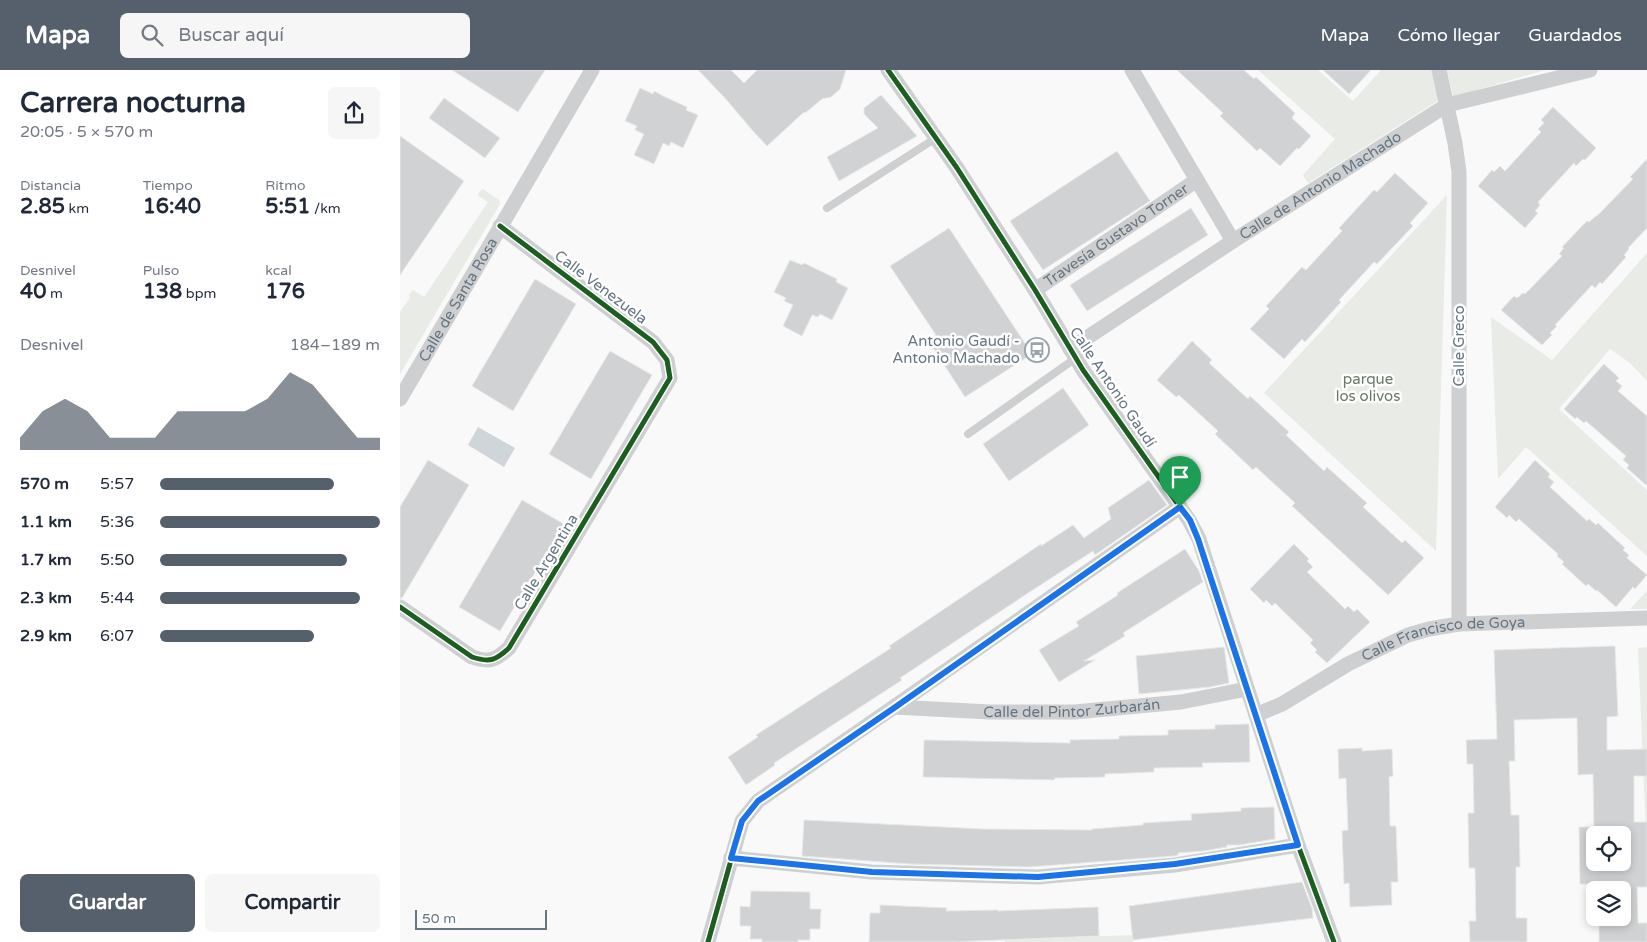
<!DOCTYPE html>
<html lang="es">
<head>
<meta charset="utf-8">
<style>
  :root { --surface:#fff; --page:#f6f6f7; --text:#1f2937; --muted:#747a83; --accent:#56606c }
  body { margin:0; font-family:"Varela Round",sans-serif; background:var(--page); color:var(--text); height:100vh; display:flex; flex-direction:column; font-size:19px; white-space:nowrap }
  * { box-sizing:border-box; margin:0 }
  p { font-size:16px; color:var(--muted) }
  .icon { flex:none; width:28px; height:28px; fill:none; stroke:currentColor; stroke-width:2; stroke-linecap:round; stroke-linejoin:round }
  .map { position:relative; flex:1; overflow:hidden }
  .drawer { display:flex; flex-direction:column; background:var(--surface); width:400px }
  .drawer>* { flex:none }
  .buttons { position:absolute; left:1186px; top:756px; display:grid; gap:10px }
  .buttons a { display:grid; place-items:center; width:45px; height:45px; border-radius:8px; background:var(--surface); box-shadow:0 2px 8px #0003; font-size:25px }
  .scale { position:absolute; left:15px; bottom:12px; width:132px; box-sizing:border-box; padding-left:5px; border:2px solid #657683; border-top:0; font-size:14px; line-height:18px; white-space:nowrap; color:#657683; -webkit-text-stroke:4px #fff; paint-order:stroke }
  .pin { position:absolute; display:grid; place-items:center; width:42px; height:42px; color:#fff; margin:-51px -21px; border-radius:50% 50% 50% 0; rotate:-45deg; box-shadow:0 0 5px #0007 }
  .pin .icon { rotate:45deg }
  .round { display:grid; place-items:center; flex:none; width:52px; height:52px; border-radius:8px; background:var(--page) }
  .head { display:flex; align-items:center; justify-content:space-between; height:85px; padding:0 20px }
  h1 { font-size:28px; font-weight:700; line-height:38px }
  .figures { display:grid; grid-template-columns:repeat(3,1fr); gap:8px; height:85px; padding:5px 20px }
  .figures div { display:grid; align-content:center }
  .figures b { font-size:21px; font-weight:700 }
  .figures small { font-size:14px; font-weight:400 }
  .figures p { font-size:14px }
  .chart { height:140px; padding:10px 20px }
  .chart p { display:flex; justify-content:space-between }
  .chart svg { width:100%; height:90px; margin-top:5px; fill:var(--accent); opacity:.7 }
  .button { display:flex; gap:10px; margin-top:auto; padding:10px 20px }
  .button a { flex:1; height:58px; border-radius:8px; background:var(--accent); color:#fff; font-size:20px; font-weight:700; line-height:58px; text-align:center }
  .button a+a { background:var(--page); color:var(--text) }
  ul { padding:0 20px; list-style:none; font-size:16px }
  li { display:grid; grid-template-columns:80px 60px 1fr; align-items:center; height:38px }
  li i { height:12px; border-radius:6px; background:var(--accent) }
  header { display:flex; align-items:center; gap:30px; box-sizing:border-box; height:70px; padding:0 25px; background:var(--accent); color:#fff }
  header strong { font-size:24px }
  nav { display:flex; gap:28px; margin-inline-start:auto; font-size:18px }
  .search { width:350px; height:45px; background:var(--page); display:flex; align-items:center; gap:12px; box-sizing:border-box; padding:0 18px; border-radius:8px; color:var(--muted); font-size:19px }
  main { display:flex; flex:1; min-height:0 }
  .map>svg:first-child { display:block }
  .green { fill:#e8ebe6 }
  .water { fill:#ced6d9 }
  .building { fill:#d0d2d3; stroke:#e8e8e8; fill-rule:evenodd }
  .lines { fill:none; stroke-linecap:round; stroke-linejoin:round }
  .service { stroke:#cecfd0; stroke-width:8 }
  .minor { stroke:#cecfd0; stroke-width:15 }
  .cycleway-casing { stroke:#fff; stroke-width:8 }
  .cycleway { stroke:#1b5e20; stroke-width:5 }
  .route-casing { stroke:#fff; stroke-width:10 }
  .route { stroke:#1a73e8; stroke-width:6 }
  .labels { text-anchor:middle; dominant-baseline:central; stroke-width:5; stroke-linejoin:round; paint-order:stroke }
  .street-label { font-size:15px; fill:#657683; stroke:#fff }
  .poi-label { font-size:15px; fill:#657683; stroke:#fff; text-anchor:end }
  .park-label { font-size:15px; fill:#687a64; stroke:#fff }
</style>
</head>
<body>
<header>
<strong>Mapa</strong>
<div class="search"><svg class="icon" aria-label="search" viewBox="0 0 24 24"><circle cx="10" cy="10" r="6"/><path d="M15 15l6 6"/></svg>Buscar aquí</div>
<nav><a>Mapa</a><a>Cómo llegar</a><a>Guardados</a></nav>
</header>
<main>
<section class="drawer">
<div class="head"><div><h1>Carrera nocturna</h1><p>20:05 · 5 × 570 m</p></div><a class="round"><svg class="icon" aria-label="share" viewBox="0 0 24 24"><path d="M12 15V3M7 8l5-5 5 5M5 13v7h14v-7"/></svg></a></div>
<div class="figures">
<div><p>Distancia</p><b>2.85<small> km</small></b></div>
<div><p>Tiempo</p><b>16:40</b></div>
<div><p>Ritmo</p><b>5:51<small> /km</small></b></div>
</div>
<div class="figures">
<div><p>Desnivel</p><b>40<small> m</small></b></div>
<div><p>Pulso</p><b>138<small> bpm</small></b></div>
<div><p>kcal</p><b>176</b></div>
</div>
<div class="chart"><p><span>Desnivel</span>184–189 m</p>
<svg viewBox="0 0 160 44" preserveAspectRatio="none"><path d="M0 44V38L10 25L20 19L30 25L40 38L50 38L60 38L70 25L80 25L90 25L100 25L110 19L120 6L130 12L140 25L150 38L160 38V44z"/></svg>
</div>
<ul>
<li><b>570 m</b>5:57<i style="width:79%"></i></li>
<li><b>1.1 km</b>5:36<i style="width:100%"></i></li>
<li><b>1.7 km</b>5:50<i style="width:85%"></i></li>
<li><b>2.3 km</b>5:44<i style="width:91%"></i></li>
<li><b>2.9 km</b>6:07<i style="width:70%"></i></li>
</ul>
<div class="button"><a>Guardar</a><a>Compartir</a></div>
</section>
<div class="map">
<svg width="1247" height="872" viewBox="0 0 1247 872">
  <rect width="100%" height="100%" fill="#f9f9f9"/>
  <g class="green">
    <polygon points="858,0 918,0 953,31 981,0 1032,0 1039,30 908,113 903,105 935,69"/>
    <polygon points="1047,0 1145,0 1053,27"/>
    <polygon points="83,119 99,130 100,134 0,304 0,242 10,228 9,225 13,220 24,227 88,132 77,125 81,120"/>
    <polygon points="1047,125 1036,481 864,323"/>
    <polygon points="1247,183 1247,311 1230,293 1210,279 1159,339 1247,420 1247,486 1126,377 1098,409 1091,247 1152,290"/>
    <polygon points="1247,521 1247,539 1230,539"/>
    <polygon points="1247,577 1247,786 1238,578"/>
    <polygon points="732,865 733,872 605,872 605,870"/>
  </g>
  <polygon class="water" points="78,357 115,378 104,397 68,375"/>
  <g class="building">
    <polygon points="52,0 145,0 118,42"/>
    <polygon points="298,0 331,0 344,13 357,0 446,0 440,19 431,27 422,29 405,43 404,42 367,76 353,61 325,28"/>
    <polygon points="777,0 844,0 854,9 856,7 895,43 892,48 911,66 899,79 897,78 880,96 860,78 857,81 820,46 823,43"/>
    <polygon points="923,0 971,0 949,24"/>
    <polygon points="240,18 253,24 254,21 263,26 287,37 286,40 298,45 283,78 271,72 269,76 263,73 254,94 234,85 244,64 235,60 237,56 225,51"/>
    <polygon points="481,25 517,66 439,111 427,87 478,58 464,44 464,38"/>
    <polygon points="44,28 100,68 85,88 29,48"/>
    <polygon points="1153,37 1196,78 1185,90 1183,89 1176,96 1174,93 1138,132 1140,135 1135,141 1138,143 1125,158 1078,116 1092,100 1094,102 1100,96 1105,101 1141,62 1138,59 1144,53 1141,50"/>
    <polygon points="0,66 64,111 0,205"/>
    <polygon points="717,81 750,131 643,200 610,151"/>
    <polygon points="1247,89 1247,158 1228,178 1229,179 1224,185 1226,187 1202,214 1200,212 1195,218 1192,215 1155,255 1157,256 1150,263 1152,265 1142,275 1101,240 1114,226 1117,228 1123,223 1125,224 1162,186 1159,184 1164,178 1162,177 1187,151 1189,152 1196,146 1197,146 1233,109 1230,107"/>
    <polygon points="995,103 1028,133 1010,153 1013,156 977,194 974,192 939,230 941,232 905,272 902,269 884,289 850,259 869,239 866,236 902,197 906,200 942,161 939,158 974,120 977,122"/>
    <polygon points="791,138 808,165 687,241 670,215"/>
    <polygon points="549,158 632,284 565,327 528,270 536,265 490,196"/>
    <polygon points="390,190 402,195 404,193 437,209 436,212 448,218 432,250 420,244 418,247 412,245 402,266 383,256 393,235 384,231 386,228 374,222"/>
    <polygon points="135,209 176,234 113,341 72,316"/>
    <polygon points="792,271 812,290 809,293 848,329 850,326 889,362 886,365 924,401 927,397 967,433 963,437 1002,473 1005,470 1024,488 988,525 892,436 895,433 856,397 853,400 815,364 818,361 779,325 776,327 757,310"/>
    <polygon points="210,281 252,305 191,409 149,384"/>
    <polygon points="1204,294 1219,308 1216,311 1222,316 1218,321 1247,346 1247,416 1227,398 1229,395 1223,390 1226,386 1186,351 1184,353 1177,347 1175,349 1164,339"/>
    <polygon points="663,318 689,355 609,411 583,374"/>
    <polygon points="28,390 69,415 2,528 0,528 0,437"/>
    <polygon points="1135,390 1150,404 1148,407 1154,412 1150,417 1187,451 1189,449 1196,455 1198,453 1225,478 1223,480 1229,485 1227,488 1247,505 1235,519 1233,517 1216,537 1197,520 1196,521 1188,514 1186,516 1162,494 1164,492 1157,486 1158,484 1119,449 1116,452 1109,445 1107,448 1095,437"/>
    <polygon points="749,410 767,435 695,485 693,481 628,523 500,608 502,610 374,693 375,695 346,715 328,687 358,667 356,665 491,578 489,576 641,474 641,476 673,455 684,468 711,449 708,438"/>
    <polygon points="122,430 164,454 100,561 59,537"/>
    <polygon points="894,474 909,489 907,491 913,497 907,502 945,539 948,536 954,542 957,539 970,552 927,593 915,582 917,580 910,573 913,570 875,533 872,536 866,530 864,533 850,519"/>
    <polygon points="785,479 799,501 803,512 723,563 725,566 684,591 695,590 659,612 639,580 679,556 676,552 718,525 717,523"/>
    <path d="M1215,576L1218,646L1207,647V680L1247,679V706H1234V752H1247V817H1237L1238,853H1247V872H1199V848H1222V820H1198V814H1180L1179,757H1194L1193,704L1178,705L1177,648L1114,650L1115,691H1109L1111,745H1119L1120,797H1116V848H1127V872H1070L1069,851H1076L1075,798H1069L1068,743H1074L1073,694H1067L1066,670L1097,669L1094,580ZM1195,765H1222V792H1195Z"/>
    <polygon points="824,577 829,613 810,617 739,624 736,586"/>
    <polygon points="849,654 850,692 802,693 803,697 754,698 754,702 705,704 705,707 655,708 654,710 523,707 524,670 670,673 670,670 719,669 719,666 768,665 768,660 815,659 815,655"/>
    <polygon points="962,678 962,681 992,679 993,706 989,707 990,756 996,756 998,812 991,812 992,835 950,837 949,813 944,814 942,761 948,760 946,708 939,709 938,679"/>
    <polygon points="874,737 875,769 839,775 827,775 827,777 804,781 778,783 778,785 774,786 629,797 510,794 402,786 404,750 582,759 692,760 692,759 743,755 743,753 792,750 791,744 841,741 841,738"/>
    <polygon points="902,812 912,838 913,848 733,870 729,836"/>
    <polygon points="351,821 410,822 410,839 421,839 420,859 410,859 410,870 398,870 398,872 362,872 362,869 350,869 351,856 340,856 340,836 350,837"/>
    <polygon points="480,835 547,838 546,841 598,840 598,841 698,837 699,866 551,872 469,872 470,843 480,843"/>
  </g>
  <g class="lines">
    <g class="service">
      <polyline points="427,138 536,68"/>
      <polyline points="568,364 676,288"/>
    </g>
    <g class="minor">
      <polyline points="488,0 557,98 635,220 683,300 789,450 799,469 898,775 934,872"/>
      <polyline points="732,0 833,171"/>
      <polyline points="1039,0 1055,73 1059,102 1059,554"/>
      <path id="s1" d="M635,220L797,110"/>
      <path id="s2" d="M670,279L833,171L1047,35L1190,0"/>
      <path id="s3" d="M0,329L192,0"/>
      <path d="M0,537L72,587C90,593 96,590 109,578L270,308L267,290L253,272L100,156"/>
      <path id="s4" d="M494,637L590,642H675L781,632L847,619"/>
      <path id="s5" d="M856,645L882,634L948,594L1008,565L1029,559L1059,554L1247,548"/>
      <polyline points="331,788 472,802 638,807 775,795 898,775"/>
      <polyline points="308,872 342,751 358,731 494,637 780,437"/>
    </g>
    <defs>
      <g id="cycleway">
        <polyline points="488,0 557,98 635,220 683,300 789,450 799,469 898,775 934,872"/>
        <path d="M0,537L72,587C90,593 96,590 109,578L270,308L267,290L253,272L100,156"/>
        <polyline points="308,872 342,751 358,731 494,637 780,437"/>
      </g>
    </defs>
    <use href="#cycleway" class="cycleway-casing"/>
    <use href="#cycleway" class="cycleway"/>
  </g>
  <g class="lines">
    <defs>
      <polygon id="route" points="780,437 790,450 798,469 898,775 775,794 638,807 472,802 331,788 342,751 358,731 494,638"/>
    </defs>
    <use href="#route" class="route-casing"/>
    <use href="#route" class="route"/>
  </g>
  <defs>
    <symbol id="bus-ring" viewBox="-11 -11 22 22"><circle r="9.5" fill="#fff" stroke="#99a4ac" stroke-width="1.5"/><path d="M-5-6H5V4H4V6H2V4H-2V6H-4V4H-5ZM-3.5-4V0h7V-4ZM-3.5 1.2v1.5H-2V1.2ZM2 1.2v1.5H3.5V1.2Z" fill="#99a4ac"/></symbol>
  </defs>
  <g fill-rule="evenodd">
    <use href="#bus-ring" x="623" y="266" width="28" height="28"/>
  </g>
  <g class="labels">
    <g class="street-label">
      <text stroke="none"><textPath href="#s2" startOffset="299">Calle de Antonio Machado</textPath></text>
      <text stroke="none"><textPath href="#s1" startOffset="98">Travesía Gustavo Torner</textPath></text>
      <text transform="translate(201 217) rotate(37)">Calle Venezuela</text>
      <text stroke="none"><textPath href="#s3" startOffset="115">Calle de Santa Rosa</textPath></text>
      <text transform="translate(1059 276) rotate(-90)">Calle Greco</text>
      <text transform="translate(713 317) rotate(56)">Calle Antonio Gaudí</text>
      <text transform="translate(146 492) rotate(-59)">Calle Argentina</text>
      <text stroke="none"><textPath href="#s5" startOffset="206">Calle Francisco de Goya</textPath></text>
      <text stroke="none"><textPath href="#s4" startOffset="178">Calle del Pintor Zurbarán</textPath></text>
    </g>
    <g class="poi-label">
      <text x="620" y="271">Antonio Gaudí -<tspan x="620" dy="17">Antonio Machado</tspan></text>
    </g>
    <g class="park-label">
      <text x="968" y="309">parque<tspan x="968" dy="17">los olivos</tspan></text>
    </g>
  </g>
</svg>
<div class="buttons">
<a><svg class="icon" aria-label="locate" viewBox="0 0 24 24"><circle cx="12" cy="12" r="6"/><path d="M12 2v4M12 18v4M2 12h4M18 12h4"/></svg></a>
<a><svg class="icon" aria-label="layers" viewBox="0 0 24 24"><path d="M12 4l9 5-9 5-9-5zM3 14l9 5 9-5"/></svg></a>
</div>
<div class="scale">50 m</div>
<div class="pin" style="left:780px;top:437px;background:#1e9e55"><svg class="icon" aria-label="arrive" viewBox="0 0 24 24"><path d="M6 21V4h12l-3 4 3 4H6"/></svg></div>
</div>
</main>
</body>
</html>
